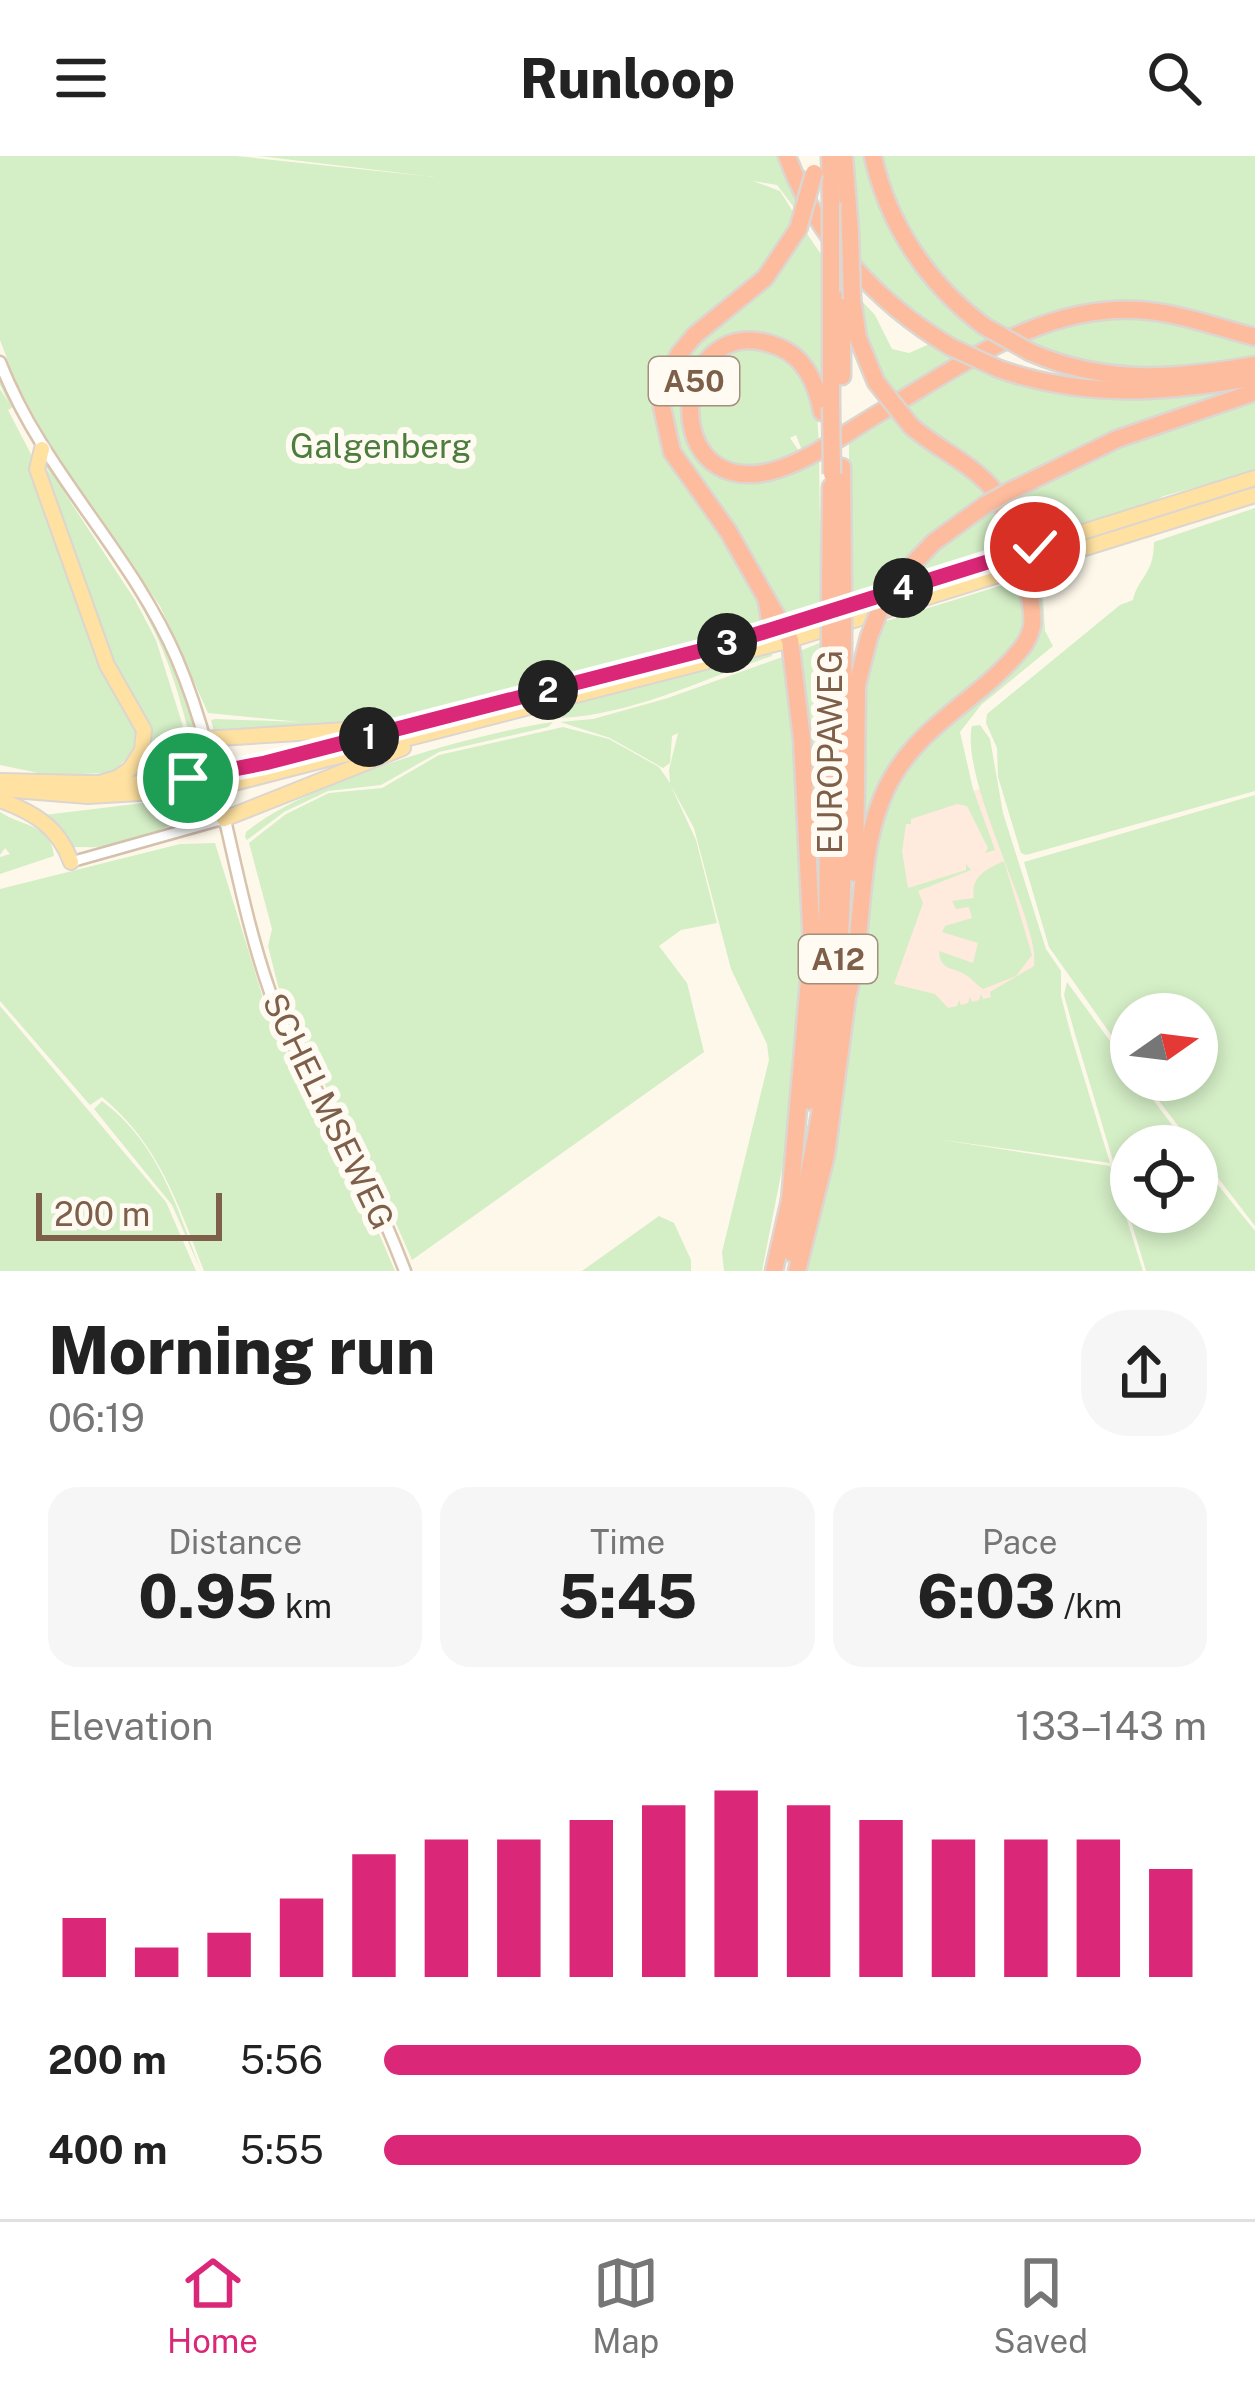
<!DOCTYPE html>
<html lang="en">
<head>
<meta charset="utf-8">
<style>
  :root { --surface:#fff; --page:#f6f6f6; --text:#222; --muted:#767676; --line:#e0e0e0; --accent:#db2777 }
  body { margin:0; font-family:"Public Sans",sans-serif; background:var(--page); color:var(--text); height:100vh; display:flex; flex-direction:column; font-size:45px; white-space:nowrap }
  * { box-sizing:border-box; margin:0 }
  p { font-size:39px; color:var(--muted) }
  .icon { flex:none; width:66px; height:66px; fill:none; stroke:currentColor; stroke-width:2; stroke-linecap:round; stroke-linejoin:round }
  .map { position:relative; height:1115px; overflow:hidden }
  .details { display:flex; flex-direction:column; background:var(--surface); flex:1 }
  .details>* { flex:none }
  .needle { width:78px; rotate:76deg }
  .buttons { position:absolute; left:1110px; top:837px; display:grid; gap:24px }
  .buttons a { display:grid; place-items:center; width:108px; height:108px; border-radius:50%; background:var(--surface); box-shadow:0 6px 18px #0003; font-size:60px }
  .scale { position:absolute; left:36px; bottom:30px; width:186px; box-sizing:border-box; padding-left:12px; border:6px solid #7d5f4a; border-top:0; font-size:33px; line-height:42px; white-space:nowrap; color:#7d5f4a; -webkit-text-stroke:9px #fffbf3; paint-order:stroke }
  .pin { position:absolute; display:grid; place-items:center; width:102px; height:102px; color:#fff; margin:-51px; border:6px solid #fff; border-radius:50%; box-shadow:0 3px 12px #0007 }
  .km { position:absolute; width:60px; height:60px; margin:-30px; border-radius:50%; background:#222; color:#fff; font-size:33px; line-height:60px; text-align:center }
  .round { display:grid; place-items:center; flex:none; width:126px; height:126px; border-radius:48px; background:var(--page) }
  .overview { display:flex; align-items:center; justify-content:space-between; height:204px; padding:0 48px }
  h1 { font-size:66px; font-weight:800; line-height:90px }
  .stats { display:grid; grid-template-columns:repeat(3,1fr); gap:18px; height:204px; padding:12px 48px }
  .stats div { display:grid; align-content:center; border-radius:30px; background:var(--page); text-align:center }
  .stats b { font-size:60px; font-weight:800 }
  .stats small { font-size:33px; font-weight:400 }
  .stats p { font-size:33px }
  .chart { height:336px; padding:24px 48px }
  .chart p { display:flex; justify-content:space-between }
  .chart svg { width:100%; height:216px; margin-top:12px; stroke:var(--accent); stroke-width:6 }
  ul { padding:0 48px; list-style:none; font-size:39px }
  li { display:grid; grid-template-columns:192px 144px 1fr; align-items:center; height:90px }
  li i { height:30px; border-radius:15px; background:var(--accent) }
  header { display:flex; justify-content:space-between; align-items:center; height:156px; padding:0 48px; background:var(--surface); font-size:54px; font-weight:800 }
  .tabs { display:flex; justify-content:space-around; align-items:center; height:168px; border-top:3px solid var(--line); background:var(--surface); font-size:33px; color:var(--muted) }
  .tabs a { display:grid; justify-items:center; gap:6px }
  .tabs .on { color:var(--accent) }
  .map>svg:first-child { display:block }
  .commercial { fill:#ffeade }
  .green { fill:#d4eec6 }
  .lines { fill:none; stroke-linecap:round; stroke-linejoin:round }
  .tertiary-casing { stroke:#d3c1ae; stroke-width:14 }
  .secondary-casing { stroke:#d8c3ad; stroke-width:15 }
  .primary-casing { stroke:#ddd5d0; stroke-width:18 }
  .motorway-casing { stroke:#ddd5d0; stroke-width:21 }
  .tertiary { stroke:#fff; stroke-width:9 }
  .secondary { stroke:#fff; stroke-width:10 }
  .primary { stroke:#ffe2a1; stroke-width:14 }
  .motorway { stroke:#fdbc9d; stroke-width:16 }
  .primary-bridge-casing { stroke:#ddd5d0; stroke-width:18; stroke-linecap:butt }
  .motorway-bridge-casing { stroke:#ddd5d0; stroke-width:21; stroke-linecap:butt }
  .primary-bridge { stroke:#ffe2a1; stroke-width:14 }
  .motorway-bridge { stroke:#fdbc9d; stroke-width:16 }
  .route-casing { stroke:#fff; stroke-width:24 }
  .route { stroke:#db2777; stroke-width:15 }
  .labels { text-anchor:middle; dominant-baseline:central; stroke-width:12; stroke-linejoin:round; paint-order:stroke }
  .shield { fill:#fffbf3; stroke:#a48e7d; stroke-width:3 }
  .shield-label { font-size:30px; font-weight:bold; fill:#7d5f4a }
  .park-label { font-size:33px; fill:#4c7d3d; stroke:#fffbf3 }
  .street-label { font-size:33px; fill:#7d5f4a; stroke:#fffbf3 }
</style>
</head>
<body>
<header><svg class="icon" aria-label="menu" viewBox="0 0 24 24"><path d="M4 6h16M4 12h16M4 18h16"/></svg>Runloop<svg class="icon" aria-label="search" viewBox="0 0 24 24"><circle cx="10" cy="10" r="6"/><path d="M15 15l6 6"/></svg></header>
<div class="map">
<svg width="1255" height="1115" viewBox="0 0 1255 1115">
  <rect width="100%" height="100%" fill="#fef8ea"/>
  <polygon class="commercial" points="983,632 1049,827 933,858 880,833 902,655"/>
  <g class="green">
    <polygon points="0,0 236,0 435,21 259,0 780,0 802,49 799,58 777,29 753,25 780,35 797,62 775,103 692,177 658,250 765,455 765,466 757,474 391,568 214,575 211,564 215,563 301,566 208,557 160,450 61,308 17,229 0,184"/>
    <polygon points="852,0 869,0 887,57 997,184 974,198 939,179 855,108"/>
    <path d="M880,0H1255V177L1152,151L1009,179C937,130 906,81 880,0Z"/>
    <polygon points="803,72 823,101 825,245 778,187 717,193 687,269 730,316 819,296 821,454 784,466 679,300 665,246 687,193"/>
    <polygon points="856,139 875,159 892,193 909,197 932,187 963,205 894,244 866,193"/>
    <polygon points="1138,157 1255,184 1255,202 1165,216 1092,211 1016,182 1048,169"/>
    <path d="M769,192L799,210L817,258L819,288L803,297L796,279L790,282L801,298C774,311 732,319 709,293C700,283 697,260 692,247C714,204 718,193 769,192Z"/>
    <path d="M970,208C994,216 1017,226 1041,233C1112,253 1184,239 1255,227L1000,337L899,250Z"/>
    <polygon points="0,215 15,250 8,254 34,304 136,569 133,597 111,617 48,619 0,609 0,233 9,247 0,229"/>
    <polygon points="1255,241 1255,315 1164,340 1149,348 1033,385 1019,379 1004,345 1093,298"/>
    <polygon points="891,254 993,341 888,433 849,445 849,279"/>
    <path d="M43,304C62,325 77,350 93,373C143,446 191,521 201,611L198,612C186,567 176,521 156,479C131,425 94,378 60,330L135,444L156,484L196,612L157,617L133,612L145,590L117,523L40,307L51,318L41,305Z"/>
    <polygon points="998,349 1012,394 901,429 924,401"/>
    <path d="M1255,352V635L1026,699L1021,697L998,621L997,592L986,567L987,558L1120,449L1133,444C1138,421 1154,419 1154,386Z"/>
    <path d="M1057,412L1056,419L1050,423L1053,429L1061,425L1043,441L1045,475L1053,490L981,549L960,576L973,633L995,694L985,697L988,692L967,650L957,648L911,663V668H906L902,695L908,732L966,714V708L971,714L918,735L923,747L894,828L935,838L948,852L957,850L959,844L961,849L968,847L970,841L972,846L979,844L981,838L983,843L991,841L990,836L1034,810C1036,794 1030,779 1026,764C1012,717 962,613 972,570L980,569L990,583L1003,657L1046,793L1061,815V840L1071,879L1110,1007L936,983L1110,1010L1143,1115H804L841,966L870,710L891,631L922,586L1020,504L1032,420Z"/>
    <polygon points="1019,424 1024,467 1017,487 921,576 863,700 862,543 880,467"/>
    <polygon points="822,486 820,757 812,836 795,497"/>
    <path d="M772,495V500C701,523 634,559 558,562L560,550Z"/>
    <polygon points="788,499 808,753 789,978 762,1115 724,1115 722,1096 769,904 767,888 731,813 694,672 670,628 696,684 717,767 681,774 659,790 687,827 704,896 412,1104 381,1033 297,877 278,830 268,790 272,773 249,687 286,658 329,637 382,632 439,599 563,571 609,583 659,611 670,627 669,614 678,577 672,580 670,607 663,612 610,582 560,566 593,563 668,542"/>
    <path d="M553,566L548,571L439,596L381,629L328,635L284,656L247,684L245,681L246,676C308,625 472,578 553,566Z"/>
    <polygon points="1255,639 1255,1070 1143,924 1197,924 1197,858 1131,858 1131,907 1049,791 1024,706"/>
    <path d="M201,640L203,648C176,671 133,687 97,691C87,692 79,690 68,692L44,659Z"/>
    <path d="M0,656C23,671 51,668 54,700L0,718V701L10,698L5,692L0,699Z"/>
    <path d="M215,687L269,861L363,1040L395,1115H204C178,1048 159,988 102,941L90,949L0,845V733L180,688Z"/>
    <path d="M1004,705L1032,799L1016,820L983,833C978,830 974,825 969,821C956,810 940,817 939,795L973,807L978,787L942,776L945,770L972,762L969,751L956,753L952,745L974,742C970,720 987,713 1004,705Z"/>
    <polygon points="1067,826 1131,914 1131,924 1138,924 1188,990 1131,990 1131,1056 1197,1056 1197,1003 1255,1075 1255,1115 1146,1115 1075,878 1064,839"/>
    <polygon points="0,850 166,1046 196,1115 0,1115"/>
    <path d="M102,945C159,987 177,1052 201,1115L172,1049L94,953Z"/>
    <polygon points="659,1060 674,1067 691,1104 691,1115 582,1115"/>
  </g>
  <g class="lines">
    <defs>
      <polyline id="tertiary" points="71,706 224,663"/>
      <path id="secondary" d="M0,206C42,315 131,396 177,503C222,609 232,728 270,836C294,902 334,961 365,1023C380,1053 393,1084 405,1115"/>
      <g id="primary">
        <polyline points="42,293 37,313 107,509 144,574 142,594 130,613 117,622 96,628"/>
        <polyline points="203,583 377,572"/>
        <polyline points="231,615 719,490 1255,322"/>
        <polyline points="0,625 131,628 188,622"/>
        <polyline points="234,627 790,484 1255,339"/>
        <polyline points="0,633 88,640 191,634"/>
        <path d="M0,644C33,656 59,671 71,706"/>
        <polyline points="224,663 403,592"/>
      </g>
      <g id="motorway">
        <path d="M787,0C817,82 877,147 951,191"/>
        <polyline points="830,0 831,47"/>
        <polyline points="844,0 850,76"/>
        <path d="M873,0C888,69 928,128 984,170"/>
        <polyline points="831,118 831,251"/>
        <polyline points="852,143 858,182 876,226"/>
        <polyline points="842,144 842,220"/>
        <path d="M1030,196C1106,229 1176,223 1255,209"/>
        <path d="M999,213C1086,243 1166,237 1255,221"/>
        <path d="M822,256C817,229 806,202 779,191C673,147 653,340 768,316C808,307 846,276 881,256C964,208 1047,144 1149,155C1185,159 1220,172 1255,181"/>
        <polyline points="842,311 843,436"/>
        <polyline points="1010,335 1117,283 1255,236"/>
        <polyline points="905,416 934,386 985,349"/>
        <polyline points="830,440 831,331"/>
        <polyline points="767,446 770,464 767,475"/>
        <polyline points="855,717 857,529 869,481"/>
        <path d="M848,837C866,770 856,695 887,631C919,567 978,546 1020,494C1026,488 1030,478 1032,470C1036,444 1008,352 991,331C969,306 936,292 911,270"/>
        <polyline points="809,945 827,776 830,491"/>
        <polyline points="790,1045 812,790 802,583 790,484 728,375 672,296 662,251 666,225 679,198 695,179 765,122 798,73"/>
        <path d="M792,1097C811,1011 829,923 836,835C846,720 844,603 843,488"/>
        <polyline points="774,1115 792,1035"/>
        <polyline points="797,1115 826,999 849,827"/>
      </g>
    </defs>
    <use href="#tertiary" class="tertiary-casing"/>
    <use href="#secondary" class="secondary-casing"/>
    <use href="#primary" class="primary-casing"/>
    <use href="#motorway" class="motorway-casing"/>
    <use href="#tertiary" class="tertiary"/>
    <use href="#secondary" class="secondary"/>
    <use href="#primary" class="primary"/>
    <use href="#motorway" class="motorway"/>
    <defs>
      <g id="primary-bridge">
        <polyline points="188,622 231,615"/>
        <polyline points="191,634 234,627"/>
      </g>
      <g id="motorway-bridge">
        <polyline points="798,73 814,17"/>
        <polyline points="850,76 852,143"/>
        <polyline points="831,118 831,47"/>
        <polyline points="984,170 1030,196"/>
        <polyline points="951,191 999,213"/>
        <polyline points="876,226 911,270"/>
        <polyline points="831,251 832,318"/>
        <polyline points="985,349 1010,335"/>
        <polyline points="830,440 830,491"/>
        <polyline points="869,481 880,453 905,416"/>
        <polyline points="843,488 843,436"/>
      </g>
    </defs>
    <use href="#primary-bridge" class="primary-bridge-casing"/>
    <use href="#motorway-bridge" class="motorway-bridge-casing"/>
    <use href="#primary-bridge" class="primary-bridge"/>
    <use href="#motorway-bridge" class="motorway-bridge"/>
  </g>
  <g class="lines">
    <defs>
      <polyline id="route" points="188,622 265,607 719,490 1035,391"/>
    </defs>
    <use href="#route" class="route-casing"/>
    <use href="#route" class="route"/>
  </g>
  <g class="labels">
    <g class="shield">
      <rect x="649" y="201" width="90" height="48" rx="9"/>
      <rect x="799" y="779" width="78" height="48" rx="9"/>
    </g>
    <g class="shield-label">
      <text x="694" y="225">A50</text>
      <text x="838" y="803">A12</text>
    </g>
    <g class="park-label">
      <text x="381" y="290">Galgenberg</text>
    </g>
    <g class="street-label">
      <text transform="translate(830 596) rotate(-90)">EUROPAWEG</text>
      <text transform="translate(329 955) rotate(64)">SCHELMSEWEG</text>
    </g>
  </g>
</svg>
<div class="buttons">
<a><svg class="needle" viewBox="-14 -14 28 28"><path d="M0-13l5 13h-10z" fill="#e53935"/><path d="M0 13l5-13h-10z" fill="#767676"/></svg></a>
<a><svg class="icon" aria-label="locate" viewBox="0 0 24 24"><circle cx="12" cy="12" r="6"/><path d="M12 2v4M12 18v4M2 12h4M18 12h4"/></svg></a>
</div>
<div class="scale">200 m</div>
<div class="pin" style="left:188px;top:622px;background:#1e9e55"><svg class="icon" aria-label="arrive" viewBox="0 0 24 24"><path d="M6 21V4h12l-3 4 3 4H6"/></svg></div>
<div class="pin" style="left:1035px;top:391px;background:#d93025"><svg class="icon" aria-label="check" viewBox="0 0 24 24"><path d="M5 12l5 5 9-10"/></svg></div>
<b class="km" style="left:369px;top:581px">1</b>
<b class="km" style="left:548px;top:534px">2</b>
<b class="km" style="left:727px;top:487px">3</b>
<b class="km" style="left:903px;top:432px">4</b>
</div>
<section class="details">
<div class="overview"><div><h1>Morning run</h1><p>06:19</p></div><a class="round"><svg class="icon" aria-label="share" viewBox="0 0 24 24"><path d="M12 15V3M7 8l5-5 5 5M5 13v7h14v-7"/></svg></a></div>
<div class="stats">
<div><p>Distance</p><b>0.95<small> km</small></b></div>
<div><p>Time</p><b>5:45</b></div>
<div><p>Pace</p><b>6:03<small> /km</small></b></div>
</div>
<div class="chart"><p><span>Elevation</span>133–143 m</p>
<svg viewBox="0 0 160 44" preserveAspectRatio="none"><path d="M5 44V32M15 44V38M25 44V35M35 44V28M45 44V19M55 44V16M65 44V16M75 44V12M85 44V9M95 44V6M105 44V9M115 44V12M125 44V16M135 44V16M145 44V16M155 44V22"/></svg>
</div>
<ul>
<li><b>200 m</b>5:56<i style="width:92%"></i></li>
<li><b>400 m</b>5:55<i style="width:92%"></i></li>
</ul>
</section>
<nav class="tabs">
<a class="on"><svg class="icon" aria-label="home" viewBox="0 0 24 24"><path d="M3 11l9-7 9 7M6 9v11h12V9"/></svg>Home</a>
<a><svg class="icon" aria-label="map" viewBox="0 0 24 24"><path d="M3 6l6-2 6 2 6-2v14l-6 2-6-2-6 2zM9 4v14M15 6v14"/></svg>Map</a>
<a><svg class="icon" aria-label="saved" viewBox="0 0 24 24"><path d="M7 4h10v16l-5-4-5 4z"/></svg>Saved</a>
</nav>
</body>
</html>
